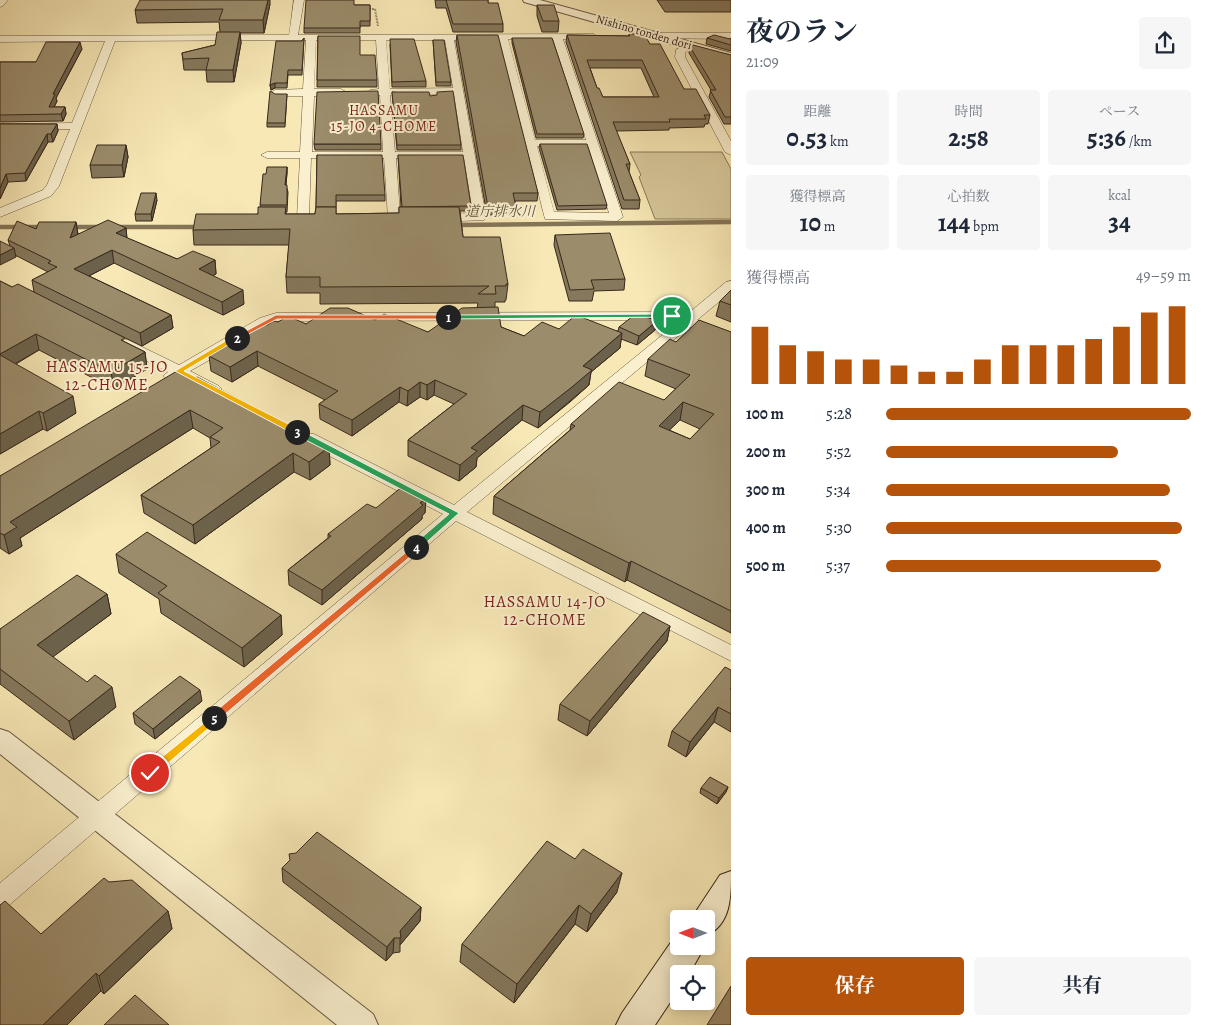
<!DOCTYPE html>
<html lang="ja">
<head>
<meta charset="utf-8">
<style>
  :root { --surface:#fff; --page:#f6f6f7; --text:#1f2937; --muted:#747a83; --accent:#b45309 }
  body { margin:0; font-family:Alegreya,"Noto Serif JP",serif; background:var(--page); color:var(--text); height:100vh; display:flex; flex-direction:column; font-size:19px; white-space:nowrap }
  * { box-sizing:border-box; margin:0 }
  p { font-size:16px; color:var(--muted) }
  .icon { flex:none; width:28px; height:28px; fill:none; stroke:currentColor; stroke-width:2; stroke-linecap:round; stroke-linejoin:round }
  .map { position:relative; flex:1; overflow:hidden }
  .sheet { display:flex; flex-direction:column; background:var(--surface); width:475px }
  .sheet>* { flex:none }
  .needle { width:32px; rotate:270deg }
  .tools { position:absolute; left:670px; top:910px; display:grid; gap:10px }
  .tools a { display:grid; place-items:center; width:45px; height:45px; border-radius:5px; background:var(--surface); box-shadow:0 2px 12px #0003; font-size:25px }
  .pin { position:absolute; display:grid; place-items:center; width:42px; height:42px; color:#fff; margin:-21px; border:2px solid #fff; border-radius:50%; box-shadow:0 1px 5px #0007 }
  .km { position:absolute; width:25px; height:25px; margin:-12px; border-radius:50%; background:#222; color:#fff; font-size:14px; line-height:25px; text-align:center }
  .round { display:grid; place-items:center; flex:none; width:52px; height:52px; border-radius:5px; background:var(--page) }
  .summary { display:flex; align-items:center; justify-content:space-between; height:85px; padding:0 15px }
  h1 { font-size:28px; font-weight:700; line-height:38px }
  .figures { display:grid; grid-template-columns:repeat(3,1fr); gap:8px; height:85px; padding:5px 15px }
  .figures div { display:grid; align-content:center; border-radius:5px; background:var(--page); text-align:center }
  .figures b { font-size:25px; font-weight:700 }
  .figures small { font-size:14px; font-weight:400 }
  .figures p { font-size:14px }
  .chart { height:140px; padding:10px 15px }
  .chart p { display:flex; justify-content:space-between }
  .chart svg { width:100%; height:90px; margin-top:5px; stroke:var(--accent); stroke-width:6 }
  .primary-button { display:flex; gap:10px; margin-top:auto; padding:10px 15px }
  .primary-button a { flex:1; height:58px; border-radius:5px; background:var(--accent); color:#fff; font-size:20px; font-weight:700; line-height:58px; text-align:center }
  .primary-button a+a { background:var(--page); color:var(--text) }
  ul { padding:0 15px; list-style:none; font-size:16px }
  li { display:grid; grid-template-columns:80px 60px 1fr; align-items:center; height:38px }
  li i { height:12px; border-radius:6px; background:var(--accent) }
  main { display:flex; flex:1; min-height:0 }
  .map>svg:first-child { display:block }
  .green { fill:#d7c89b; stroke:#88785b }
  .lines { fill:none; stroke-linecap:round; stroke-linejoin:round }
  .stream { stroke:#847558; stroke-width:4.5 }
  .minor-casing { stroke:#685942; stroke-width:1 }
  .tertiary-casing { stroke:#685942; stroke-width:2 }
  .secondary-casing { stroke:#38291b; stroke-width:2 }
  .path { stroke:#38291b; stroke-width:2; stroke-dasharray:0.5 1; stroke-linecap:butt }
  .minor { fill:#faf0cf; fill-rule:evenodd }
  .tertiary { fill:#faf0cf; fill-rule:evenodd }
  .secondary { fill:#faf0cf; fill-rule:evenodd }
  .wall { fill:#85785c; stroke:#38291b; fill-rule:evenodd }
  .shaded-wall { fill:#6c624b; stroke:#38291b }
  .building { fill:#9b8c6b; stroke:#38291b; fill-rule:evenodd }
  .split-1 { fill:#22a559; stroke:#fff }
  .split-2 { fill:#f0652b; stroke:#fff }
  .split-3 { fill:#f5b400; stroke:#fff }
  .split-4 { fill:#22a559; stroke:#fff }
  .split-5 { fill:#f0652b; stroke:#fff }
  .split-6 { fill:#f5b400; stroke:#fff }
  .labels { text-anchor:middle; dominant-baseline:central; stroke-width:4; stroke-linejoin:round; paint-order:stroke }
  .far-street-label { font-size:12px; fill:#38291b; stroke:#faf0cf }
  .far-neighbourhood-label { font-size:14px; letter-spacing:1px; fill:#7a1f14; stroke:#faf0cf }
  .far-water-label { font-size:14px; font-style:italic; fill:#5e4f3a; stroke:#faf0cf }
  .neighbourhood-label { font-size:16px; letter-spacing:1px; fill:#7a1f14; stroke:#faf0cf }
</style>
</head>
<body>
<main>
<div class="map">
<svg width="731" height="1025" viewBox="0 0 731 1025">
  <rect width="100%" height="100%" fill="#f7e8b5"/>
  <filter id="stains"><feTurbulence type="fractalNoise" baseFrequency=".004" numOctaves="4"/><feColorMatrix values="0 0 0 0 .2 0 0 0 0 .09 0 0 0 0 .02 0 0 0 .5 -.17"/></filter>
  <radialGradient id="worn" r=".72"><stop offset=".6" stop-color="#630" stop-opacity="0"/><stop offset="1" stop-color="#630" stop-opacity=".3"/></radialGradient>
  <polygon class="green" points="630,152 722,152 731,169 731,219 655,219 639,177 641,175"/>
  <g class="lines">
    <g class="stream">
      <polyline points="456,225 731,222"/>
      <polyline points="0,227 44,227"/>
      <polyline points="71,227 99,227"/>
      <polyline points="116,227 199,227"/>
    </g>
    <defs>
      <g id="minor">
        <polygon points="0,0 8,0 3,6 0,7"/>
        <path d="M294,0H304L298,35L594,34V38L591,39H563L623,217L617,221L545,219L499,39L454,40L486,217L484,220L438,222L432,218L438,214L473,213L464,158H396L400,214L416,215L418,218C412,224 394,224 388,218L384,158H311L309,218L303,222L299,221L297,218L300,158H267L261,155L267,152H300L303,96H275L270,93L275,90L303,89L306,40L115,41L59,186L51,196L0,217V208L43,190L47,185L70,129L0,130V124L72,123L105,41L0,42V36L289,35ZM508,39H553L586,140H535ZM316,40H376L379,89L370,90L369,92L370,94L380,95L383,152H312L314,96L341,95L346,92L341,89H314ZM386,40H445L453,88L390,89ZM454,94L463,152H395L390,95ZM537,146H588L609,213L554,212Z"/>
        <polygon points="647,33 731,33 731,39 644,38 642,36"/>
        <polygon points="688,42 693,45 685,53 685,57 731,141 731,155 725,152 675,57 676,50"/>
        <polygon points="731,281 731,292 697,320 731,332 731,341 689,327 467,512 731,645 731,661 456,521 8,906 0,909 0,883 443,514 302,442 300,438 302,434 314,434 454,505 677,323 670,320 278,321 190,371 219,386 222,389 219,392 214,394 179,377 171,381 166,379 163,376 168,372 118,346 116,343 118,340 128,340 179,365 260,318 276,313 672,312 685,316 726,282"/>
      </g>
      <g id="tertiary">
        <polygon points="523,0 540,0 731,53 731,61 524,2"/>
        <polygon points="0,729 9,732 373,1014 378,1025 337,1025 0,754"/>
      </g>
      <g id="secondary">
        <path d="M731,871C731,898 731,924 706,936V919H691L720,875Z"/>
        <polygon points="679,934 679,946 705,946 689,974 679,974 679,989 655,1025 616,1025 622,1013 676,935"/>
      </g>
    </defs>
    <use href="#minor" class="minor-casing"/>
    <use href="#tertiary" class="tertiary-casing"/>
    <use href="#secondary" class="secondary-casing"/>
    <polyline class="path" points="366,9 375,9 378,26"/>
    <use href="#minor" class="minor"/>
    <use href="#tertiary" class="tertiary"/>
    <use href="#secondary" class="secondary"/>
  </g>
  <g class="wall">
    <polygon points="435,0 488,0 488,3 503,24 503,32 453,32 446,8 436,8"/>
    <polygon points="657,0 731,0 731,12 665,12"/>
    <polygon points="270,4 264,33 240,33 241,43 234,82 207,82 206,70 184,70 182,53 215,45 220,32 219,22 137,23 135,10"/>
    <polygon points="354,5 370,5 370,26 360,26 360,33 304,33 304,28"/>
    <polygon points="537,5 559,21 558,32 542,32 537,16"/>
    <path d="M629,34L650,44L684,89L710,115L708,124H705L704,127L669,128V130L616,131L630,164L629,172L640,200L639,209H622L566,42L567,35L629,36ZM590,68H641L654,97H603L597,88Z"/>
    <polygon points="457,35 538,193 537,201 515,201 516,207 515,214 487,215 456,42"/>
    <polygon points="318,36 360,55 377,80 377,87 317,87"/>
    <polygon points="304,38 302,75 288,75 287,88 275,88 271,90 270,85"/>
    <polygon points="512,38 584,134 583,138 536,138 512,43"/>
    <polygon points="707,38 730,39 731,38 731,51 706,44"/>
    <polygon points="433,40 451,82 451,86 436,86"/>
    <polygon points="390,44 426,81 426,87 392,87"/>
    <polygon points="690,47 731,55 731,124 724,124 709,97 711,90 689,53"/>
    <polygon points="82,49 56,98 57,101 54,107 65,107 66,114 63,121 0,122 0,62 36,62"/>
    <polygon points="392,92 430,96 461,145 461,150 397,150"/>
    <polygon points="287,94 285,127 267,127 267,123"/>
    <polygon points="0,124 57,124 58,131 53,142 48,142 26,181 8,182 0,199"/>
    <polygon points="314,144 381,144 381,150 315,150"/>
    <polygon points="540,144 607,205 606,209 557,210 539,148"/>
    <polygon points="126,145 128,157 124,177 92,178 90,165"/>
    <polygon points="317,155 385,195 385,201 336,201 336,214 399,213 399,207 401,207 398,155 471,206 471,211 460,211 463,237 508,284 506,300 505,300 505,302 495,302 495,307 501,327 524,336 559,329 618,331 619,327 657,321 655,330 637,345 621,339 620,348 591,372 589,385 570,402 538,428 522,420 477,458 476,467 459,481 408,456 408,440 454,404 434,395 427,400 420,397 407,406 399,402 352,436 320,419 319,404 325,400 258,366 232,382 211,371 209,356 267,325 278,322 306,324 375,320 428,332 477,308 478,303 320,304 320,293 287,293 286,277 289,245 194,245 193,230 258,214 260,207 266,174 287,167 287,173 286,185 288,192 287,212 286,212 286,214 315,214 316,207"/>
    <polygon points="157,200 152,221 136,221 135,214"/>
    <polygon points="76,222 78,234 126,228 127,238 177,259 215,260 216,274 212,276 244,304 223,315 114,263 89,276 171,315 173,328 142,346 90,321 125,342 145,352 147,369 114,389 39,350 16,364 76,413 47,431 43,429 0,454 0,281 12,287 34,292 32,280 48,272 15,255 16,257 10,246 8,240 36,229"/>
    <polygon points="555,235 625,279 624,290 594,291 592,301 569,301 554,245"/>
    <polygon points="731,290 731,322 716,316 720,301"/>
    <path d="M731,332V633L627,580L625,582L493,514L494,496L570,430L571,424L664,400L676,389L645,376L648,359L676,342ZM680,420L700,429L690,439L669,430Z"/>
    <polygon points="193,379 329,447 330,465 310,480 294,472 195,544 144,513 141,495 211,448 210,438 193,428 20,538 22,546 9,554 0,548 0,476"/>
    <polygon points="426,498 425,513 422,516 422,519 322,605 289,585 288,570 328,538 328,534 376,508"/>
    <polygon points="116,554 281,615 282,635 244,667 161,613 159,599 119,573"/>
    <polygon points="107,594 111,614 52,657 116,707 74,740 0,684 0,629"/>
    <polygon points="670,626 667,641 587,736 558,720 560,704"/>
    <polygon points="731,670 731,732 714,722 686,757 668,746 672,731"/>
    <polygon points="202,701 155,739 135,724 133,713"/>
    <polygon points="728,787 726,792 717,804 700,793 701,788"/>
    <polygon points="282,868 421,907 420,921 400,945 400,952 393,953 386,961 283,882"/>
    <polygon points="109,882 168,911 172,929 104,994 41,934"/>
    <polygon points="617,892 587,932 575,924 514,1003 460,962 462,944"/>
  </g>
  <g class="shaded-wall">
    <polygon points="268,0 270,0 270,4 264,33 263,20"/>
    <polygon points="240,32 241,43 234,82 233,70"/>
    <polygon points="80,42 82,49 56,98 57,101 51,114 49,107 53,94"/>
    <polygon points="275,83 275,88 271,90 270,85"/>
    <polygon points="65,107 66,114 63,121 61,114"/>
    <polygon points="57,124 58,131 53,142 51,134"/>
    <polygon points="47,134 48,142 26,181 25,173"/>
    <polygon points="126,145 128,157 124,177 122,165"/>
    <polygon points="287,167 287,173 285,192 285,185"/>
    <polygon points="6,174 8,182 0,199 0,188"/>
    <polygon points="156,193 157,200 152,221 151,214"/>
    <polygon points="76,222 78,235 70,238"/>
    <polygon points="126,228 127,241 116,233"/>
    <polygon points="14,248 16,257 0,265 0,255"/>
    <polygon points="112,250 114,263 77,282 74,269"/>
    <polygon points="215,260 216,274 200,282 199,269"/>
    <polygon points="243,290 244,304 223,315 222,302"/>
    <polygon points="171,315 173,328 142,346 140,333"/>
    <polygon points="657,321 655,330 637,345 639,336"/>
    <polygon points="622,333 620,348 591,372 589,385 538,428 540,412 583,366"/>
    <polygon points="36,334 39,350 2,371 0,361 0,354"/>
    <polygon points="257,351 258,366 232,382 230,367"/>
    <polygon points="145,352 147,369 114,389 111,372"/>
    <polygon points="435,380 434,395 427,400 427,385"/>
    <polygon points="420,382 420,397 407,406 408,391"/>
    <polygon points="400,387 399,402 352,436 352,420"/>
    <polygon points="73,396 76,413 47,431 43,413"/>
    <polygon points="683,402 680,420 655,444 659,426"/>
    <polygon points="523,405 522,420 477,458 476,467 459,481 460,465 471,448"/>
    <polygon points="190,410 193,428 20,538 22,546 9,554 4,535 10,522"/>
    <polygon points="39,411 43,429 0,454 0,434"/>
    <polygon points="329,447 330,465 310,480 309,462"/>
    <polygon points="293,453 294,472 195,544 193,525"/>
    <polygon points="426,498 425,513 422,516 422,519 322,605 322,590"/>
    <polygon points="631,561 627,580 625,582 629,563"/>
    <polygon points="107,594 111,614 42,665 37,645"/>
    <polygon points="281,615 282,635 244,667 242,648"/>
    <polygon points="670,626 667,641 587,736 590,721"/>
    <polygon points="112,687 116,707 74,740 69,721"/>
    <polygon points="200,690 202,701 155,739 153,729"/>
    <polygon points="718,707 714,722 686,757 690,742"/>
    <polygon points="728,787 726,792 717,804 719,798"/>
    <polygon points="622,873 617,892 587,932 591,914"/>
    <polygon points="579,905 575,924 514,1003 517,984"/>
    <polygon points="421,907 420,921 400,945 400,931"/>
    <polygon points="168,911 172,929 104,994 99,976"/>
    <polygon points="394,938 393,953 386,961 387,947"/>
    <polygon points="96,973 101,991 67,1025 43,1025"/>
  </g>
  <g class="building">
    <polygon points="140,0 268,0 263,20 219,20 223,9 135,10"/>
    <polygon points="306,0 354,0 354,5 370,5 370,21 360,21 360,28 304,28"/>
    <polygon points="446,0 488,0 488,3 498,3 503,24 453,24"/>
    <polygon points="537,5 554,5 559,21 543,21"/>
    <polygon points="217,32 240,32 233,70 206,70 209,58 183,59 182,53 215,45"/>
    <path d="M629,34H644L650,44H660L684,89H696L710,115H704L706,119H669L670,122H613L630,164H626L640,200H624L567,35L630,36ZM587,60H642L659,97H603L599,88H597Z"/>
    <polygon points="457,35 498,35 538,193 513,193 516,207 488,207"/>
    <polygon points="714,35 730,39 731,38 731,45 707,38"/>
    <polygon points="318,36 360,36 360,55 375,55 377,80 317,80"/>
    <polygon points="304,38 302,70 288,70 287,83 275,83 270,85 276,41 302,41"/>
    <polygon points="512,38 552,38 584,134 537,134"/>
    <polygon points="390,39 414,39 426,81 392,82"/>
    <polygon points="433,40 444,40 451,82 436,82"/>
    <polygon points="46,42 80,42 53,94 55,94 49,107 65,107 61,114 0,115 0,62 36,62"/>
    <polygon points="693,45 731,55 731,117 725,117 710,90 716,90 690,47"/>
    <polygon points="270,91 275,94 287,94 285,123 267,123"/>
    <polygon points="378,91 381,144 314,144 317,92"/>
    <polygon points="453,91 461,145 397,145 392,92 429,92 430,96 437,95 437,92"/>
    <polygon points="0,124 57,124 51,134 47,134 25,173 6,174 0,188"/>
    <polygon points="540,144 587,144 607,205 558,206"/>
    <polygon points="97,145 126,145 122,165 90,165"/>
    <polygon points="317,155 382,155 385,195 336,195 336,207 316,207"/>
    <polygon points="398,155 463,155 471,206 402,207"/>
    <polygon points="267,167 287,167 285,185 287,185 287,205 260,205 263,174 266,174"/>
    <polygon points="141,193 156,193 151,214 135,214"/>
    <polygon points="258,207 286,207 285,214 315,214 316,207 336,207 336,214 399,213 399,207 459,207 463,237 500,237 508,284 506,284 506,286 495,286 496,294 478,294 489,286 320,287 320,277 286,277 290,229 193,230 196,214 258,214"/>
    <polygon points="108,220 126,228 116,233 177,259 193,251 215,260 199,269 243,290 222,302 112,250 74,269 171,315 140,333 32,280 57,267 48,263 51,261 8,240 17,221 36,229 39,222 76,222 70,238"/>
    <polygon points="610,233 625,279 591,280 594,289 570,290 555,235"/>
    <polygon points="0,241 14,248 0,255"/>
    <polygon points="0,281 12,287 18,284 125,338 121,340 145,352 111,372 36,334 0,354"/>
    <polygon points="731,290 731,305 720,301"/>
    <polygon points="498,307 501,327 524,336 542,322 559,329 576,315 622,333 583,366 592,370 572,387 540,412 523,405 471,448 477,451 460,465 408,440 467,394 435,380 427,385 420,382 408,391 400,387 352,420 319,404 338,391 257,351 230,367 209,356 264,324 267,325 274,321 278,322 288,316 306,324 330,308 348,308 375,320 384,314 428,332 462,308"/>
    <polygon points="633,316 644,316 657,321 639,336 619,327"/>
    <path d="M699,320L731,332V611L631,561L629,563L494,496L575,426L571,424L619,382L664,400L690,375L648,359L670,339L676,342ZM683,402L714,414L690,439L659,426Z"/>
    <polygon points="0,355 73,396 43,413 39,411 0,434"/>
    <polygon points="177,371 193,379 197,377 329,447 309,462 293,453 193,525 141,495 220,442 210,437 223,428 190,410 10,522 17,527 4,535 0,533 0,476"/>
    <polygon points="403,486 426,498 420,503 423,505 322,590 288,570 331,536 328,534 367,504 376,508"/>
    <polygon points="147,532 281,615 242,648 158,593 167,586 116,554"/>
    <polygon points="77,575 107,594 37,645 87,682 95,675 112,687 69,721 0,669 0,629"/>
    <polygon points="643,612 670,626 590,721 560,704"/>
    <polygon points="725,667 731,670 731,688 730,689 731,689 731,714 718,707 690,742 672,731"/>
    <polygon points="180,676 200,690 153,729 133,713"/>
    <polygon points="710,777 728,787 719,798 701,788"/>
    <polygon points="317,832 421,907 400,931 401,938 394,938 387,947 282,868 290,860 289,854 296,853"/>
    <polygon points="547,841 575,859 583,849 622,873 591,914 579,905 517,984 462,944"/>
    <polygon points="104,878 109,882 132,880 168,911 99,976 96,973 43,1025 0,1025 0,905 5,901 41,934"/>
    <polygon points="731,986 731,1025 707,1025"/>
    <polygon points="135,995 169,1025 104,1025"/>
  </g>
  <polygon class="split-1" points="672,314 675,314 675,317 448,319 445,317 448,315"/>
  <polygon class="split-2" points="276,315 448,315 451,317 448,319 277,319 239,339 233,338"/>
  <polygon class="split-3" points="234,336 240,338 184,371 300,430 300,434 294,434 175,371"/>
  <polygon class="split-4" points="294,430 300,430 459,513 419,549 413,549 413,545 449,514 294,434"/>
  <polygon class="split-5" points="416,544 419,545 419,549 217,721 210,721 210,716"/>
  <polygon class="split-6" points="214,715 218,718 217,721 153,776 146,776 146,770"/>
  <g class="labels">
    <g class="far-street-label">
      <text transform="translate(644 32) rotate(16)">Nishino tonden dori</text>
    </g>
    <g class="far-neighbourhood-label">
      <text x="384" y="110">HASSAMU<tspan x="384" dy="16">15-JO 4-CHOME</tspan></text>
    </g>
    <g class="far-water-label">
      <text x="500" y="211">道庁排水川</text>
    </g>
    <g class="neighbourhood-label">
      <text x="107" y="367">HASSAMU 15-JO<tspan x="107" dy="18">12-CHOME</tspan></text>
      <text x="545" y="602">HASSAMU 14-JO<tspan x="545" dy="18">12-CHOME</tspan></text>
    </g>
  </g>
  <rect width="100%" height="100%" filter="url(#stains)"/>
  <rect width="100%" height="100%" fill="url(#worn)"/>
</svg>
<div class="tools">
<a><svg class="needle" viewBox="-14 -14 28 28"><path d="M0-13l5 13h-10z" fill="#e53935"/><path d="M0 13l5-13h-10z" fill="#747a83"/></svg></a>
<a><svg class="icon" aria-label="locate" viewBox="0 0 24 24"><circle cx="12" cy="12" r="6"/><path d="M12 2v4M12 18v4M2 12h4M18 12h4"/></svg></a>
</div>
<div class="pin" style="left:672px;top:316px;background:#1e9e55"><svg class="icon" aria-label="arrive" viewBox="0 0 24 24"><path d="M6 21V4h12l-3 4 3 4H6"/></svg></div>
<div class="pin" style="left:150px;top:773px;background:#d93025"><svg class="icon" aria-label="check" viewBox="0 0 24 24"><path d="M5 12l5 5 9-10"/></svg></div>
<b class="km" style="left:448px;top:317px">1</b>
<b class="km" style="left:237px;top:338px">2</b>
<b class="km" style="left:297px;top:432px">3</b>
<b class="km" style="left:416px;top:547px">4</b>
<b class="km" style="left:214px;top:718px">5</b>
</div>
<section class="sheet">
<div class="summary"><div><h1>夜のラン</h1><p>21:09</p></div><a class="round"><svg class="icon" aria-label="share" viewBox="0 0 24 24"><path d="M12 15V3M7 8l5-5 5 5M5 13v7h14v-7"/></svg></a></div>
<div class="figures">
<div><p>距離</p><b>0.53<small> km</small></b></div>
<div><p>時間</p><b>2:58</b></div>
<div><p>ペース</p><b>5:36<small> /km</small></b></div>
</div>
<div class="figures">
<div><p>獲得標高</p><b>10<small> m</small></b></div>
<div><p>心拍数</p><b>144<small> bpm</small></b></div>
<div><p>kcal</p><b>34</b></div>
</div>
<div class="chart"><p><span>獲得標高</span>49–59 m</p>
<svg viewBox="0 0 160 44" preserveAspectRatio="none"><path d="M5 44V16M15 44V25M25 44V28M35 44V32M45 44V32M55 44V35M65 44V38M75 44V38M85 44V32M95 44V25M105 44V25M115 44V25M125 44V22M135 44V16M145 44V9M155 44V6"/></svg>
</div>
<ul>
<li><b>100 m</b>5:28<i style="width:100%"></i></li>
<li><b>200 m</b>5:52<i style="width:76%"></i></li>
<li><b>300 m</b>5:34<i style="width:93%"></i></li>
<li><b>400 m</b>5:30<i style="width:97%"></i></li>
<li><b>500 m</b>5:37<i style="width:90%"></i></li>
</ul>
<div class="primary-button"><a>保存</a><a>共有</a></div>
</section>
</main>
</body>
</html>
